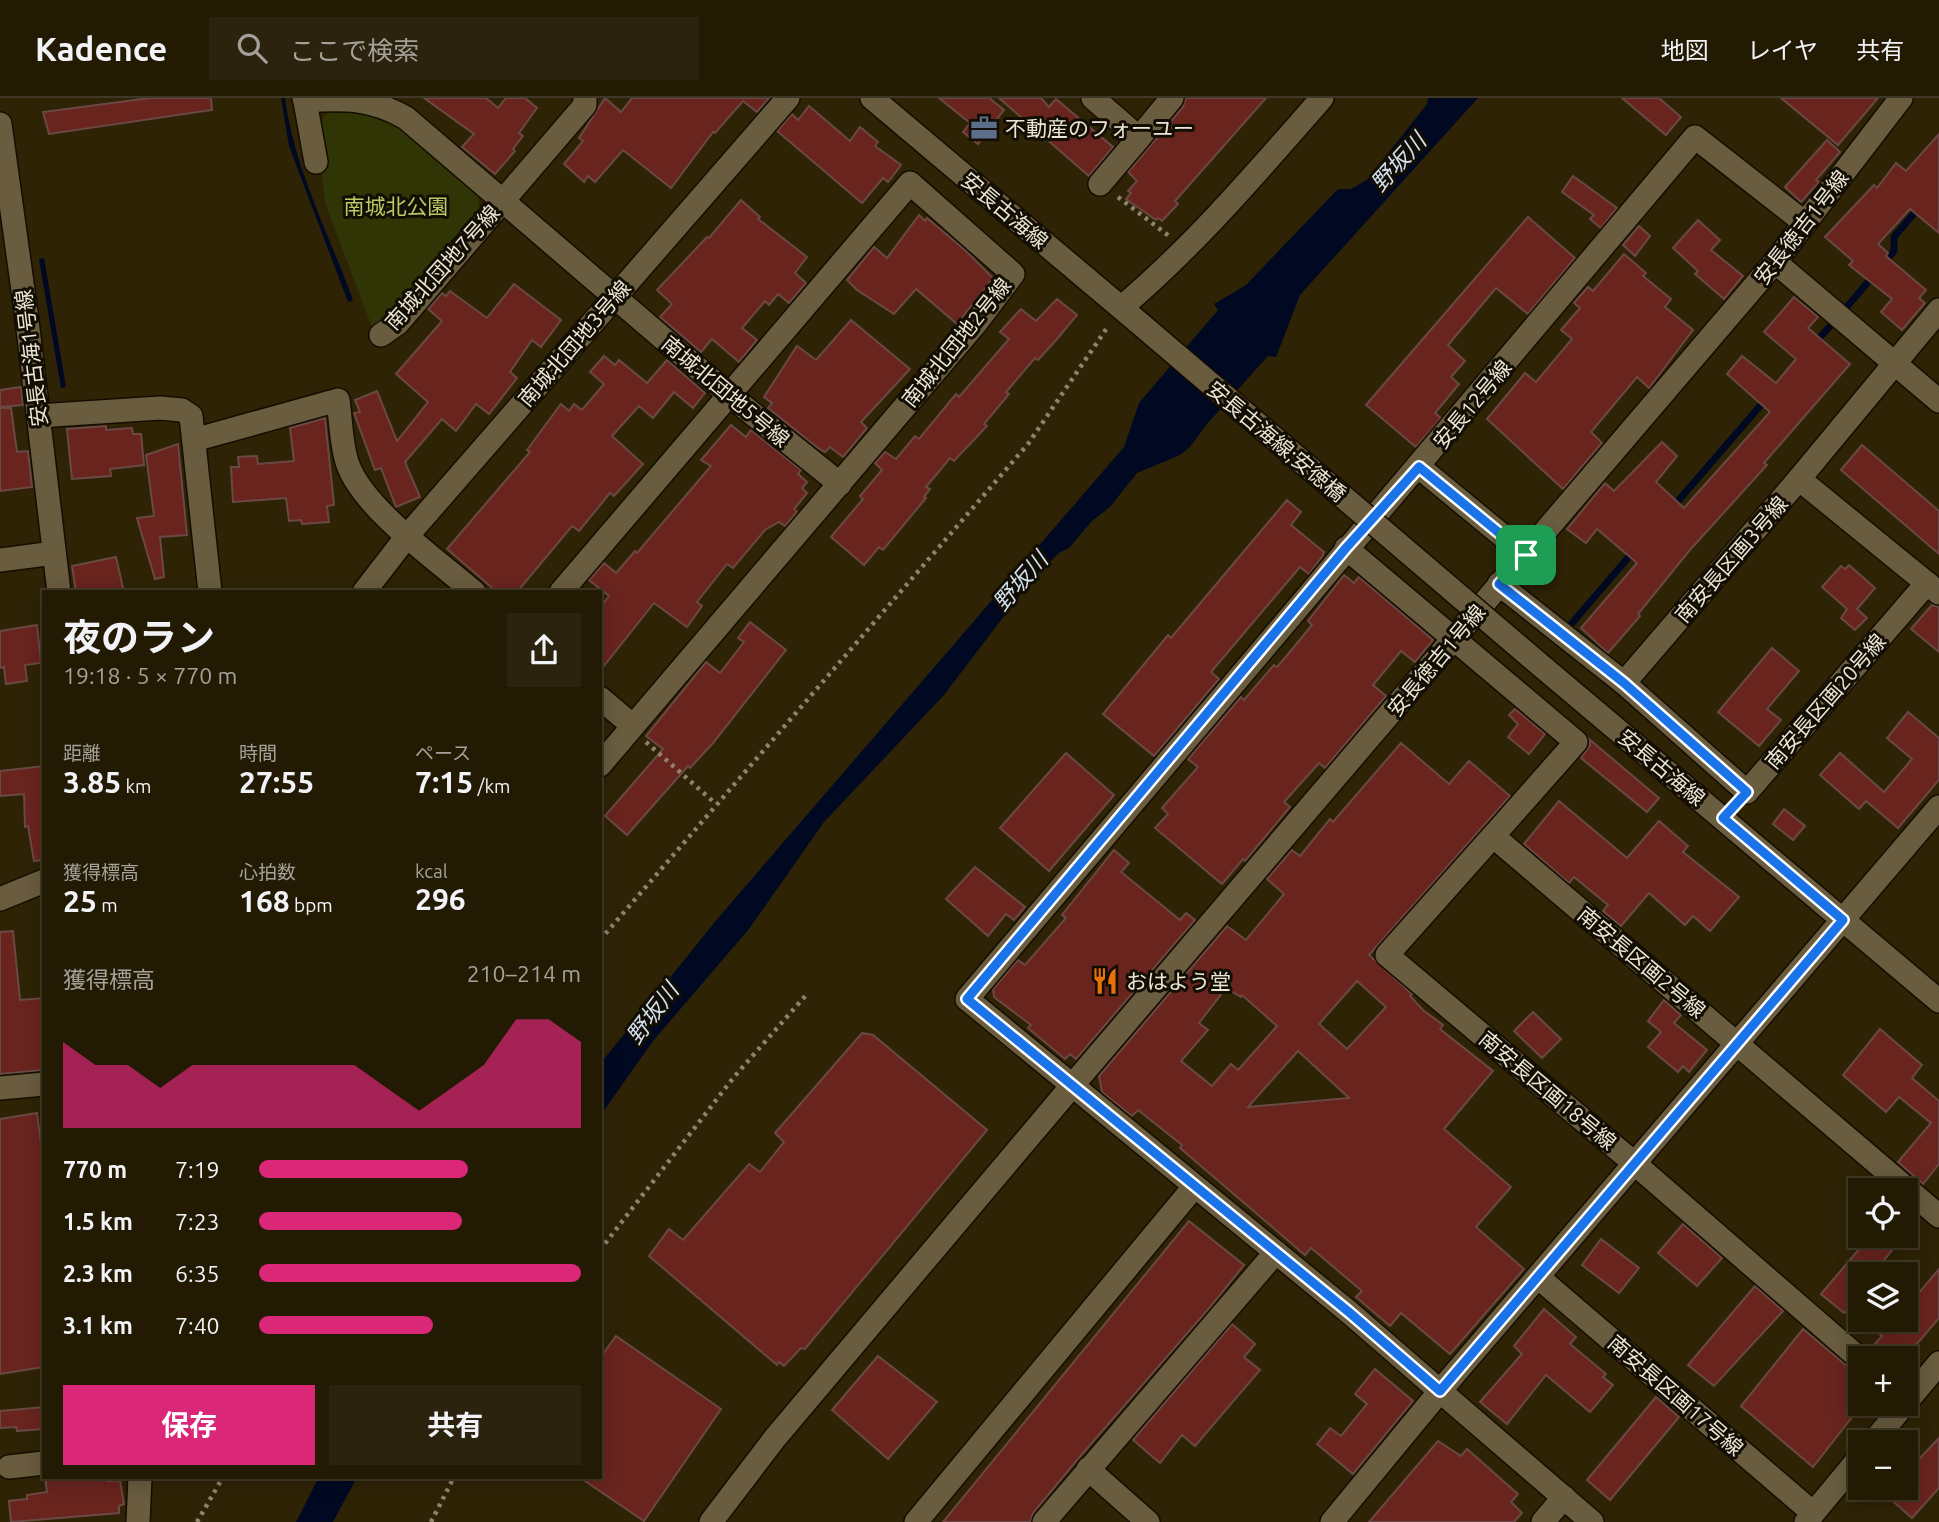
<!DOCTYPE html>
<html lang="ja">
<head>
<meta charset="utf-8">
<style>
  :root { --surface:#231a04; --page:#2b230e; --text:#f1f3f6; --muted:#a3a19a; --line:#403826; --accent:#db2777 }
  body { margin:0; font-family:Ubuntu,"Noto Sans JP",sans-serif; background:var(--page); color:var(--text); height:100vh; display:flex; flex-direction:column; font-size:26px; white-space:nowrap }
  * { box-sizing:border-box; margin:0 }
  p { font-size:23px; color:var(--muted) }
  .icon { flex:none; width:38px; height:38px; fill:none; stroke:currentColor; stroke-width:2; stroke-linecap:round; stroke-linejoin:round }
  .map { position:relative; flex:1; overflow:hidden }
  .details { position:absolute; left:42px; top:492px; width:560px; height:889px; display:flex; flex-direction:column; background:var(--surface); border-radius:0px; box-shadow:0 4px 18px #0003,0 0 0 2px var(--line) }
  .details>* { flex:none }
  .tools { position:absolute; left:1848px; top:1080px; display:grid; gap:14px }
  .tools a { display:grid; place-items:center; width:70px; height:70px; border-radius:0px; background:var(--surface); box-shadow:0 4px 18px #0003,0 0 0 2px var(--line); font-size:35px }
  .pin { position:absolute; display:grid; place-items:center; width:60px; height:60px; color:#fff; margin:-30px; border-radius:14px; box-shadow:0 4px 10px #0006 }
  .round { display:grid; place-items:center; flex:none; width:74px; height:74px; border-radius:0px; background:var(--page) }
  .overview { display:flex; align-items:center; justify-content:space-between; height:119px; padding:0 21px }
  h1 { font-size:38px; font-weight:700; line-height:52px }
  .figures { display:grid; grid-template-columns:repeat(3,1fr); gap:10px; height:119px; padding:7px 21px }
  .figures div { display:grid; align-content:center }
  .figures b { font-size:30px; font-weight:700 }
  .figures small { font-size:19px; font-weight:400 }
  .figures p { font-size:19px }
  .chart { height:196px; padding:14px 21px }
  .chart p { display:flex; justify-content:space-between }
  .chart svg { width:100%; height:126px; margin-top:7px; fill:var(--accent); opacity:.7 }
  .button { display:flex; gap:14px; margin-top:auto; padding:14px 21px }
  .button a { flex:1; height:80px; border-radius:0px; background:var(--accent); color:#fff; font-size:28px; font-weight:700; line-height:80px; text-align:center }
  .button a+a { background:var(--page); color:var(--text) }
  ul { padding:0 21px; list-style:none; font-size:23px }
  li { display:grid; grid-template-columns:112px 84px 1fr; align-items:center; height:52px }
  li i { height:18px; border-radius:9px; background:var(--accent) }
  header { display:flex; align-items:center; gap:42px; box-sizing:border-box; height:98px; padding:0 35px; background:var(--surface); border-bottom:2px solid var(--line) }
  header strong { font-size:33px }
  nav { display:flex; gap:38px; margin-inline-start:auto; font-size:24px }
  .search { width:490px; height:63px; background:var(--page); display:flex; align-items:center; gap:18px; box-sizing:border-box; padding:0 24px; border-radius:0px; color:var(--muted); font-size:26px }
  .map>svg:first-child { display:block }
  .green { fill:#2f3504 }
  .water { fill:#000822 }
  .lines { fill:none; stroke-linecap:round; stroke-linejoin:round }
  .stream { stroke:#000822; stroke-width:7 }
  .building { fill:#69241e; stroke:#6a4944; stroke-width:2; fill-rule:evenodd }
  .minor-casing { stroke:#150d00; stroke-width:26 }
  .path { stroke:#8e846e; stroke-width:4.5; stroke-dasharray:3.5 5; stroke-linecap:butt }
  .minor { stroke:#695c3f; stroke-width:23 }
  .minor-bridge-casing { stroke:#150d00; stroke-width:26; stroke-linecap:butt }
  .minor-bridge { stroke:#695c3f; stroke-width:23 }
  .route-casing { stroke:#fff; stroke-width:14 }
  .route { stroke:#1a73e8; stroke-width:9 }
  .labels { text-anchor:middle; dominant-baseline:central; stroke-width:6; stroke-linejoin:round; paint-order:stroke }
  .poi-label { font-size:21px; fill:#ece5d5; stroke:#120e04; text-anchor:start }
  .park-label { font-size:21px; fill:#bbca62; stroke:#120e04 }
  .street-label { font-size:21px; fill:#ece5d5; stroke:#120e04 }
  .water-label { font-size:23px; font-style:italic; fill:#d2dfef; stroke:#120e04 }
</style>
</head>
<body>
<header>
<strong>Kadence</strong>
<div class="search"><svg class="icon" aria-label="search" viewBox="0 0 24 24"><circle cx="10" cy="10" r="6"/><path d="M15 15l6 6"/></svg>ここで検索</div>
<nav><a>地図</a><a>レイヤ</a><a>共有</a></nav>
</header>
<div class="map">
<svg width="1939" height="1424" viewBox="0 0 1939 1424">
  <rect width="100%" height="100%" fill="#2f2306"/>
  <polygon class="green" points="346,11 376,15 401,27 478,93 479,113 386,220 372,229 325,105 317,27 330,13"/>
  <g class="water">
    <path d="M281,0H285C294,70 329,136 353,202L348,204L289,48Z"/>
    <polygon points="1428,0 1478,0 1300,197 1276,259 1268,258 1207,326 1189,350 1180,357 1137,375 1110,409 1092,423 1069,450 1059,455 1033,480 944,597 824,724 749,831 653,943 600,1018 600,966 719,819 1124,349 1139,305 1218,212 1214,206 1246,187 1338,91 1351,91 1367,82 1427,6"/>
    <polygon points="44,160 66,289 61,290 39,161"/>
    <polygon points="319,1379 357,1379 333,1424 296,1424"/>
  </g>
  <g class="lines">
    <g class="stream">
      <polyline points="1883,166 1894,153 1894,139 1921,107"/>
      <polyline points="1846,210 1873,178"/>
      <polyline points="1814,246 1832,226"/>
      <polyline points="1672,410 1767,300"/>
      <polyline points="1566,532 1634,453"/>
    </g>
  </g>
  <g class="building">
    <polygon points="150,0 211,0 212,12 49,36 43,14"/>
    <polygon points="424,0 486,0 498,10 506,0 525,0 537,10 519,35 523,38 513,51 515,53 495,76 462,49 474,36"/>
    <polygon points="605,0 621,14 632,0 769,0 757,14 743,3 715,35 713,34 671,90 623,52 595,84 588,78 584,84 564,66 583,43 579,40"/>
    <polygon points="939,0 989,0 1004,12 978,46 963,34 970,25"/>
    <polygon points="999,0 1041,0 1049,9 1056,1 1113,49 1089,78"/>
    <polygon points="1186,0 1266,0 1175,103 1178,106 1162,123 1158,120 1156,122 1126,101 1131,95 1128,93 1137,83 1128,74 1183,9"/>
    <polygon points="1622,0 1659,0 1681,19 1666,37"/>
    <polygon points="1781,0 1878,0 1838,47"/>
    <polygon points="809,8 850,43 860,29 878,44 875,48 901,67 888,84 883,80 862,105 777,33 792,16 798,22"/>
    <polygon points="1939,36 1939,135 1910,111 1878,146 1888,155 1886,158 1926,192 1919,200 1925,205 1902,232 1881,214 1892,201 1849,167 1853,163 1825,139 1874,87 1877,90 1896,65 1906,73"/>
    <polygon points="1827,42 1840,54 1816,82 1819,84 1801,104 1785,89"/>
    <polygon points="1573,78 1617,110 1601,130 1590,121 1594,117 1562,94"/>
    <polygon points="741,102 760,119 758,121 807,159 795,175 806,185 789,205 778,196 769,207 765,203 742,230 757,242 739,264 712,241 701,254 660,219 672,206 657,192 707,139 709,140"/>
    <polygon points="919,117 925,123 927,120 965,152 993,180 957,226 916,191 894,216 857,192 847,182 874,149 887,160"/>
    <polygon points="1528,119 1575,160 1528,216 1496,190 1448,247 1465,263 1451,279 1459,286 1435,315 1441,320 1416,349 1366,307"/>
    <polygon points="1698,122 1720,142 1711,152 1743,178 1724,201 1695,176 1698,173 1673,150"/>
    <polygon points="1639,128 1650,138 1635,158 1623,147"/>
    <polygon points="1624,156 1646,175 1643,178 1671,201 1665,209 1693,232 1649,290 1637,279 1591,334 1602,345 1563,391 1487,321 1525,275 1536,284 1572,241 1561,232 1580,210 1574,205 1588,189 1593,193"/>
    <polygon points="514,186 561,222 541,249 532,242 510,274 517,280 489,316 476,306 456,333 442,321 405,364 420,399 396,409 381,370 375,372 354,315 360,314 355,302 377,293 397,343 428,304 396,276 442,223 428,211 442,195 446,198 450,193 487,220"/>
    <polygon points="1794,199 1818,219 1808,230 1850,266 1764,365 1767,367 1689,453 1638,516 1640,518 1608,555 1581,530 1637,465 1597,431 1586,445 1567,431 1605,385 1614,393 1662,344 1677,358 1656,384 1684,410 1770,314 1727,276 1742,258 1776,285 1796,261 1764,234"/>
    <polygon points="1057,201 1077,217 1057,241 1038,262 1035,260 1006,294 1009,296 984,326 987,328 954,363 950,360 926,389 930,391 924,399 926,400 883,452 879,449 864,467 831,439 863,401 860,398 882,372 875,365 885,354 896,361 915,338 919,341 956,296 959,299 1009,241 1000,234 1021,211 1036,223"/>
    <polygon points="851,222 910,271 861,324 867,330 843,359 830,349 825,354 818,350 768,310 772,305 764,299 797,248 816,262"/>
    <polygon points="604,258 615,267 619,262 647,285 667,262 705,295 693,310 674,294 653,320 639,308 612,338 643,366 614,398 610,395 579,433 572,428 517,494 497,494 447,451 530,354 527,352 561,306 569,313 574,306 582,312 604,286 590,274"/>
    <polygon points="21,289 23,307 0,309 0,292"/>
    <polygon points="0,310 11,310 17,354 28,353 32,389 0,393"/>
    <polygon points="325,320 334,407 327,408 329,424 302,426 301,422 289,423 286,400 233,404 231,369 239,369 238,359 257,358 258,366 294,363 290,330"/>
    <polygon points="731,327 746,339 751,332 801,372 798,376 807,384 802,390 807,395 794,411 797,414 785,428 779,424 765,432 733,470 727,466 697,504 702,508 687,529 654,505 600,573 600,510 609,498 589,482 604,465 616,475 635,453 637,455 711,368 701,362"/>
    <polygon points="106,328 106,332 132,330 133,336 141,336 144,367 110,371 111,378 72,381 67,331"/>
    <polygon points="178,346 187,437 160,439 164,479 155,481 137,420 154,418 146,357"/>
    <polygon points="1862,347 1939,413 1939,456 1841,372"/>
    <polygon points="1287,402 1301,414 1291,427 1324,454 1322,459 1309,476 1300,469 1211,574 1219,581 1154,658 1103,616 1168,537 1171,540"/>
    <polygon points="116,459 124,494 76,494 72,468"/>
    <polygon points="1849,467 1875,490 1857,511 1867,520 1855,532 1841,520 1847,511 1822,489 1841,468 1845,471"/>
    <polygon points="1344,477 1354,485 1359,479 1433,542 1415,564 1401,553 1373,587 1386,598 1325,670 1319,665 1284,704 1290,709 1245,763 1243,761 1222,786 1155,730 1168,716 1162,710 1198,669 1188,661 1241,599 1244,602 1274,567 1277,569 1289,555 1312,527 1308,523"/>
    <polygon points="1932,507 1939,509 1939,554 1911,531"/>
    <polygon points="750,524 786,552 713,645 690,670 688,668 627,737 605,718 663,651 646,638 706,564 720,575 744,544 738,540"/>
    <polygon points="37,527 41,565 25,567 27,583 6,586 4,569 0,570 0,533"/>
    <polygon points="1772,550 1799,573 1767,611 1781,622 1759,648 1718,614"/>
    <polygon points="1515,611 1545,636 1529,656 1508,639 1518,626 1509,617"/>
    <polygon points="1908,614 1939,640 1939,682 1898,730 1866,703 1859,711 1820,677 1840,655 1884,694 1912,661 1887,640"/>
    <polygon points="1589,641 1659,700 1647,714 1581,660 1590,647"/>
    <path d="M1401,645L1449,686L1469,663L1510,698L1369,857L1412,896L1410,898L1423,912L1443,927L1440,931L1493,973L1444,1031L1511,1089L1476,1129L1524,1171L1450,1256L1401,1215L1390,1228L1356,1199L1362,1193L1311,1150L1305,1157L1180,1050L1182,1047L1138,1012L1132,1018L1102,994L1099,978L1227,828L1246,842L1284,796L1267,781L1292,752L1300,758L1330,721L1333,724ZM1357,883L1386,909L1347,951L1319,926ZM1226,890L1241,899L1242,897L1277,928L1238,972L1231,966L1212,988L1181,963L1208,932L1199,925ZM1298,953L1349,1000L1248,1009Z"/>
    <polygon points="1066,655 1114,697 1049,773 1000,730"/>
    <polygon points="44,668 44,762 34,763 28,728 25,729 24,696 0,698 0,673"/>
    <polygon points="1559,703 1627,760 1659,723 1688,748 1683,754 1739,799 1710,833 1693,818 1685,827 1649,795 1621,828 1603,813 1608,807 1574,779 1569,785 1524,746"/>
    <polygon points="1784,711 1805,728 1793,742 1773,726"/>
    <polygon points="1114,752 1129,765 1121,774 1180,822 1186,815 1195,822 1076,961 1070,956 1065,961 1028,930 1031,927 994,899 993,891 1018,862 1025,867 1066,820 1062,817"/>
    <polygon points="975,769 1025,809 1014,822 1006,816 988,838 946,801"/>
    <polygon points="13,833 20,902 44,900 44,972 0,976 0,834"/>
    <polygon points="1664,902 1681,917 1674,925 1707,952 1689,974 1683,968 1678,974 1648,949 1661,934 1648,923"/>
    <polygon points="1533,914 1561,941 1542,960 1514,933"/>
    <polygon points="1880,931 1922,967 1912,980 1939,1003 1939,1066 1923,1086 1898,1064 1931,1025 1899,999 1886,1014 1843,977"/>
    <polygon points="862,935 873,937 987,1032 805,1251 801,1250 784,1268 779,1264 777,1267 649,1158 669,1131 683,1142 749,1066 760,1074 784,1044 775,1035"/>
    <polygon points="37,1015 44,1069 44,1269 0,1276 0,1021"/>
    <polygon points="1189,1123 1244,1167 1211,1208 1077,1362 1033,1415 1030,1424 943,1424"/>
    <polygon points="1683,1126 1722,1160 1697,1188 1658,1155"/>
    <polygon points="1867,1138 1887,1138 1897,1146 1873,1176 1860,1176 1860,1220 1849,1210 1844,1215 1821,1196 1860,1150 1858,1149"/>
    <polygon points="1601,1141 1639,1170 1619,1195 1582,1167"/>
    <polygon points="1939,1171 1939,1220 1905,1260 1891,1260 1875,1246 1882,1238 1862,1222 1906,1222 1906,1210"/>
    <polygon points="1755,1188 1783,1213 1714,1288 1688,1267"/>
    <polygon points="1544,1211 1576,1239 1570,1246 1606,1276 1603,1279 1613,1287 1590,1314 1546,1277 1507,1326 1480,1304 1522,1256 1514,1248"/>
    <polygon points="1232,1226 1255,1246 1244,1259 1260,1272 1195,1348 1182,1337 1160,1365 1133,1342"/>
    <polygon points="1803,1231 1860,1279 1860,1309 1813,1369 1741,1308"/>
    <polygon points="616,1238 721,1311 644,1423 579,1379 600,1379 600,1260"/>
    <polygon points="878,1258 937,1304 888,1361 832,1312"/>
    <polygon points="1375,1271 1413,1303 1353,1376 1317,1346 1330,1330 1341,1338 1367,1306 1355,1296"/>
    <polygon points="1656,1299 1679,1319 1610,1402 1587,1382"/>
    <polygon points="44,1309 44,1331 17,1333 16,1329 0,1330 0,1313"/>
    <polygon points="1939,1340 1939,1390 1912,1420 1878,1390 1906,1390 1906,1375"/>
    <polygon points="1438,1343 1461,1358 1467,1351 1518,1396 1511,1404 1522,1415 1514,1424 1369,1424"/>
    <polygon points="45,1379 108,1379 108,1383 120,1382 124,1406 119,1408 119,1415 11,1424 9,1403 27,1401 27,1397 47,1394"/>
  </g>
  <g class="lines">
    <defs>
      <g id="minor">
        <path d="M304,0L305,3C344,0 371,0 406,20L728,296L840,386"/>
        <polyline points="872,0 1138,224"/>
        <polyline points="1093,0 1139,40 1172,0"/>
        <polyline points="305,3 316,64"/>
        <polyline points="0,26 26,214 59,494"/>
        <polyline points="1100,86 1139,40"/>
        <polyline points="1775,164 1939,303"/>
        <path d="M1122,209C1196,146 1258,73 1322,0"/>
        <polyline points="381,237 398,225 585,7 585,0"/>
        <polyline points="38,318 160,310 182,312 191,318 210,494"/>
        <path d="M194,342L338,302C341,323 341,348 348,367C364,411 437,462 474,494"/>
        <polyline points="1419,369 1526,457"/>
        <polyline points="1799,381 1939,495"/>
        <polyline points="1346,450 1576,644 1493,738 1939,1118"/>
        <polyline points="0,462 54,455"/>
        <polyline points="1499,486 1624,585 1799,381 1939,212"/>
        <polyline points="364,494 408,437 788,0"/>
        <polyline points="561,494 910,85 1013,176 976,225 600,667"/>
        <polyline points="1545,571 1939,903"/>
        <polyline points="1624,585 1747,694 1927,485"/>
        <polyline points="600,600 633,628"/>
        <polyline points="1493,738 1387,857 1634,1065 1860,1261"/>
        <polyline points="0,801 44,783"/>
        <polyline points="0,990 44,986"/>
        <polyline points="1538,1179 1813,1415"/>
        <polyline points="1873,1344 1939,1265"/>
        <polyline points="9,1369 44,1365"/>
        <polyline points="1088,1371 1148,1424"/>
        <polyline points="138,1424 140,1379"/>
        <polyline points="711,1424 775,1340 1071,989 1775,164 1901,0"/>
        <polyline points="916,1424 1194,1089"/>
        <polyline points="1044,1424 1276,1154"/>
        <path d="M1332,1424L1440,1293L1350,1215L967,901C1209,613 1454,328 1695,39L1805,125"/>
        <polyline points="1543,1424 1564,1399"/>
        <polyline points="1592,1424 1440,1293 1939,709"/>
        <polyline points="1806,1424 1860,1359"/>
      </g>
    </defs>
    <use href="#minor" class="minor-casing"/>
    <g class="path">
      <polyline points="1118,99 1169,138"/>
      <polyline points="646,644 716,706"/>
      <polyline points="600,842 1028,346 1109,227"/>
      <polyline points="600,1152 734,979 807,896"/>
      <polyline points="197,1424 223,1379"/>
      <polyline points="431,1424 454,1379"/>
    </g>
    <use href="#minor" class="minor"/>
    <defs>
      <polyline id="minor-bridge" points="1138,224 1545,571"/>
    </defs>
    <use href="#minor-bridge" class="minor-bridge-casing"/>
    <use href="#minor-bridge" class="minor-bridge"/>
  </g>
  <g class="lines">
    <defs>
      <polygon id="route" points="1419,369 1526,457 1499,486 1624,585 1747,694 1723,720 1843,822 1440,1293 1350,1215 967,901 1346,450"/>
    </defs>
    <use href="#route" class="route-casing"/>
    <use href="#route" class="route"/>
  </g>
  <defs>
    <symbol id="office-bare" viewBox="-9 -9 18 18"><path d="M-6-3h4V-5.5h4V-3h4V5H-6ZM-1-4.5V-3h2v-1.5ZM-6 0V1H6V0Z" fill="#5c6f8a" stroke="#120e04" stroke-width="2.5" paint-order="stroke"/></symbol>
    <symbol id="restaurant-bare" viewBox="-9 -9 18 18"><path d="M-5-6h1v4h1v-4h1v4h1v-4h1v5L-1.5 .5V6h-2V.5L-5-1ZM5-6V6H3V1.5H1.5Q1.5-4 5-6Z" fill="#e8710a" stroke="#120e04" stroke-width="2.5" paint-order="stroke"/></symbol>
  </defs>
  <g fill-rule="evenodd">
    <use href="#office-bare" x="965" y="11" width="38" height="38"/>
    <use href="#restaurant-bare" x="1086" y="864" width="38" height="38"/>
  </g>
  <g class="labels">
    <g class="poi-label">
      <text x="1005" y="30">不動産のフォーユー</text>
      <text x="1126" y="883">おはよう堂</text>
    </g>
    <g class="park-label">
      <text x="396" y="108">南城北公園</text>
    </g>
    <g class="street-label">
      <text transform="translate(1005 112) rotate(40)">安長古海線</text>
      <text transform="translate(1801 129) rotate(-52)">安長徳吉1号線</text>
      <text transform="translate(442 169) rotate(-48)">南城北団地7号線</text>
      <text transform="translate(956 244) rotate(-51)">南城北団地2号線</text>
      <text transform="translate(574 245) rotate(-49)">南城北団地3号線</text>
      <text transform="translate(31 260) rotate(-97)">安長古海1号線</text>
      <text transform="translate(726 293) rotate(40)">南城北団地5号線</text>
      <text transform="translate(1472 306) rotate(-50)">安長12号線</text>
      <text transform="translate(1277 343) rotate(40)">安長古海線;安徳橋</text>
      <text transform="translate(1731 461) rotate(-49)">南安長区画3号線</text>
      <text transform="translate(1436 562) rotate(-50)">安長徳吉1号線</text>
      <text transform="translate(1825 603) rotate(-49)">南安長区画20号線</text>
      <text transform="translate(1662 669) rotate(40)">安長古海線</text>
      <text transform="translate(1642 864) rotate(40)">南安長区画2号線</text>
      <text transform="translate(1548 992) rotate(40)">南安長区画18号線</text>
      <text transform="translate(1676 1297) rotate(41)">南安長区画17号線</text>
    </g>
    <g class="water-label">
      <text transform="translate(1398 64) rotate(-48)">野坂川</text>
      <text transform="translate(1020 483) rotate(-49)">野坂川</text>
      <text transform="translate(652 915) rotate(-53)">野坂川</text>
    </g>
  </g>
</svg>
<div class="tools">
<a><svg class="icon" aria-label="locate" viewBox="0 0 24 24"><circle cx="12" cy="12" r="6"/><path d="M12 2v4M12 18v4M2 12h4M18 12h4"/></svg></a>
<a><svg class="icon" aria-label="layers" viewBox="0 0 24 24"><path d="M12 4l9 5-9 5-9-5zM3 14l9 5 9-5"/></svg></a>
<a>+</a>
<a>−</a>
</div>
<div class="pin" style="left:1526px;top:457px;background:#1e9e55"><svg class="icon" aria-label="arrive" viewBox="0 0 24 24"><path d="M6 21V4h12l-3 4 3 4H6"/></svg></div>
<section class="details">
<div class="overview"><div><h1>夜のラン</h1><p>19:18 · 5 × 770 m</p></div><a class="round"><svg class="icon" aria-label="share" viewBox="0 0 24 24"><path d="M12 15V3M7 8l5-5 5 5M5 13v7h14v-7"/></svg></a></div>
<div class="figures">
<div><p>距離</p><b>3.85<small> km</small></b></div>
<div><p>時間</p><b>27:55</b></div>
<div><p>ペース</p><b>7:15<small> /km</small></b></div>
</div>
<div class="figures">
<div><p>獲得標高</p><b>25<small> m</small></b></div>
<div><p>心拍数</p><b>168<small> bpm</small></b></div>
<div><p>kcal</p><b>296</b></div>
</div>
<div class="chart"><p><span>獲得標高</span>210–214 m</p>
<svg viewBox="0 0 160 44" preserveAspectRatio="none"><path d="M0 44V14L10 22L20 22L30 30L40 22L50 22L60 22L70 22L80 22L90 22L100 30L110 38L120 30L130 22L140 6L150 6L160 14V44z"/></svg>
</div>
<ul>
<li><b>770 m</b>7:19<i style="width:65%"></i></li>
<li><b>1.5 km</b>7:23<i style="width:63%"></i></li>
<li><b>2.3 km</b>6:35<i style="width:100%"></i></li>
<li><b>3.1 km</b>7:40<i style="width:54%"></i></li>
</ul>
<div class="button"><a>保存</a><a>共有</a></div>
</section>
</div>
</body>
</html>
